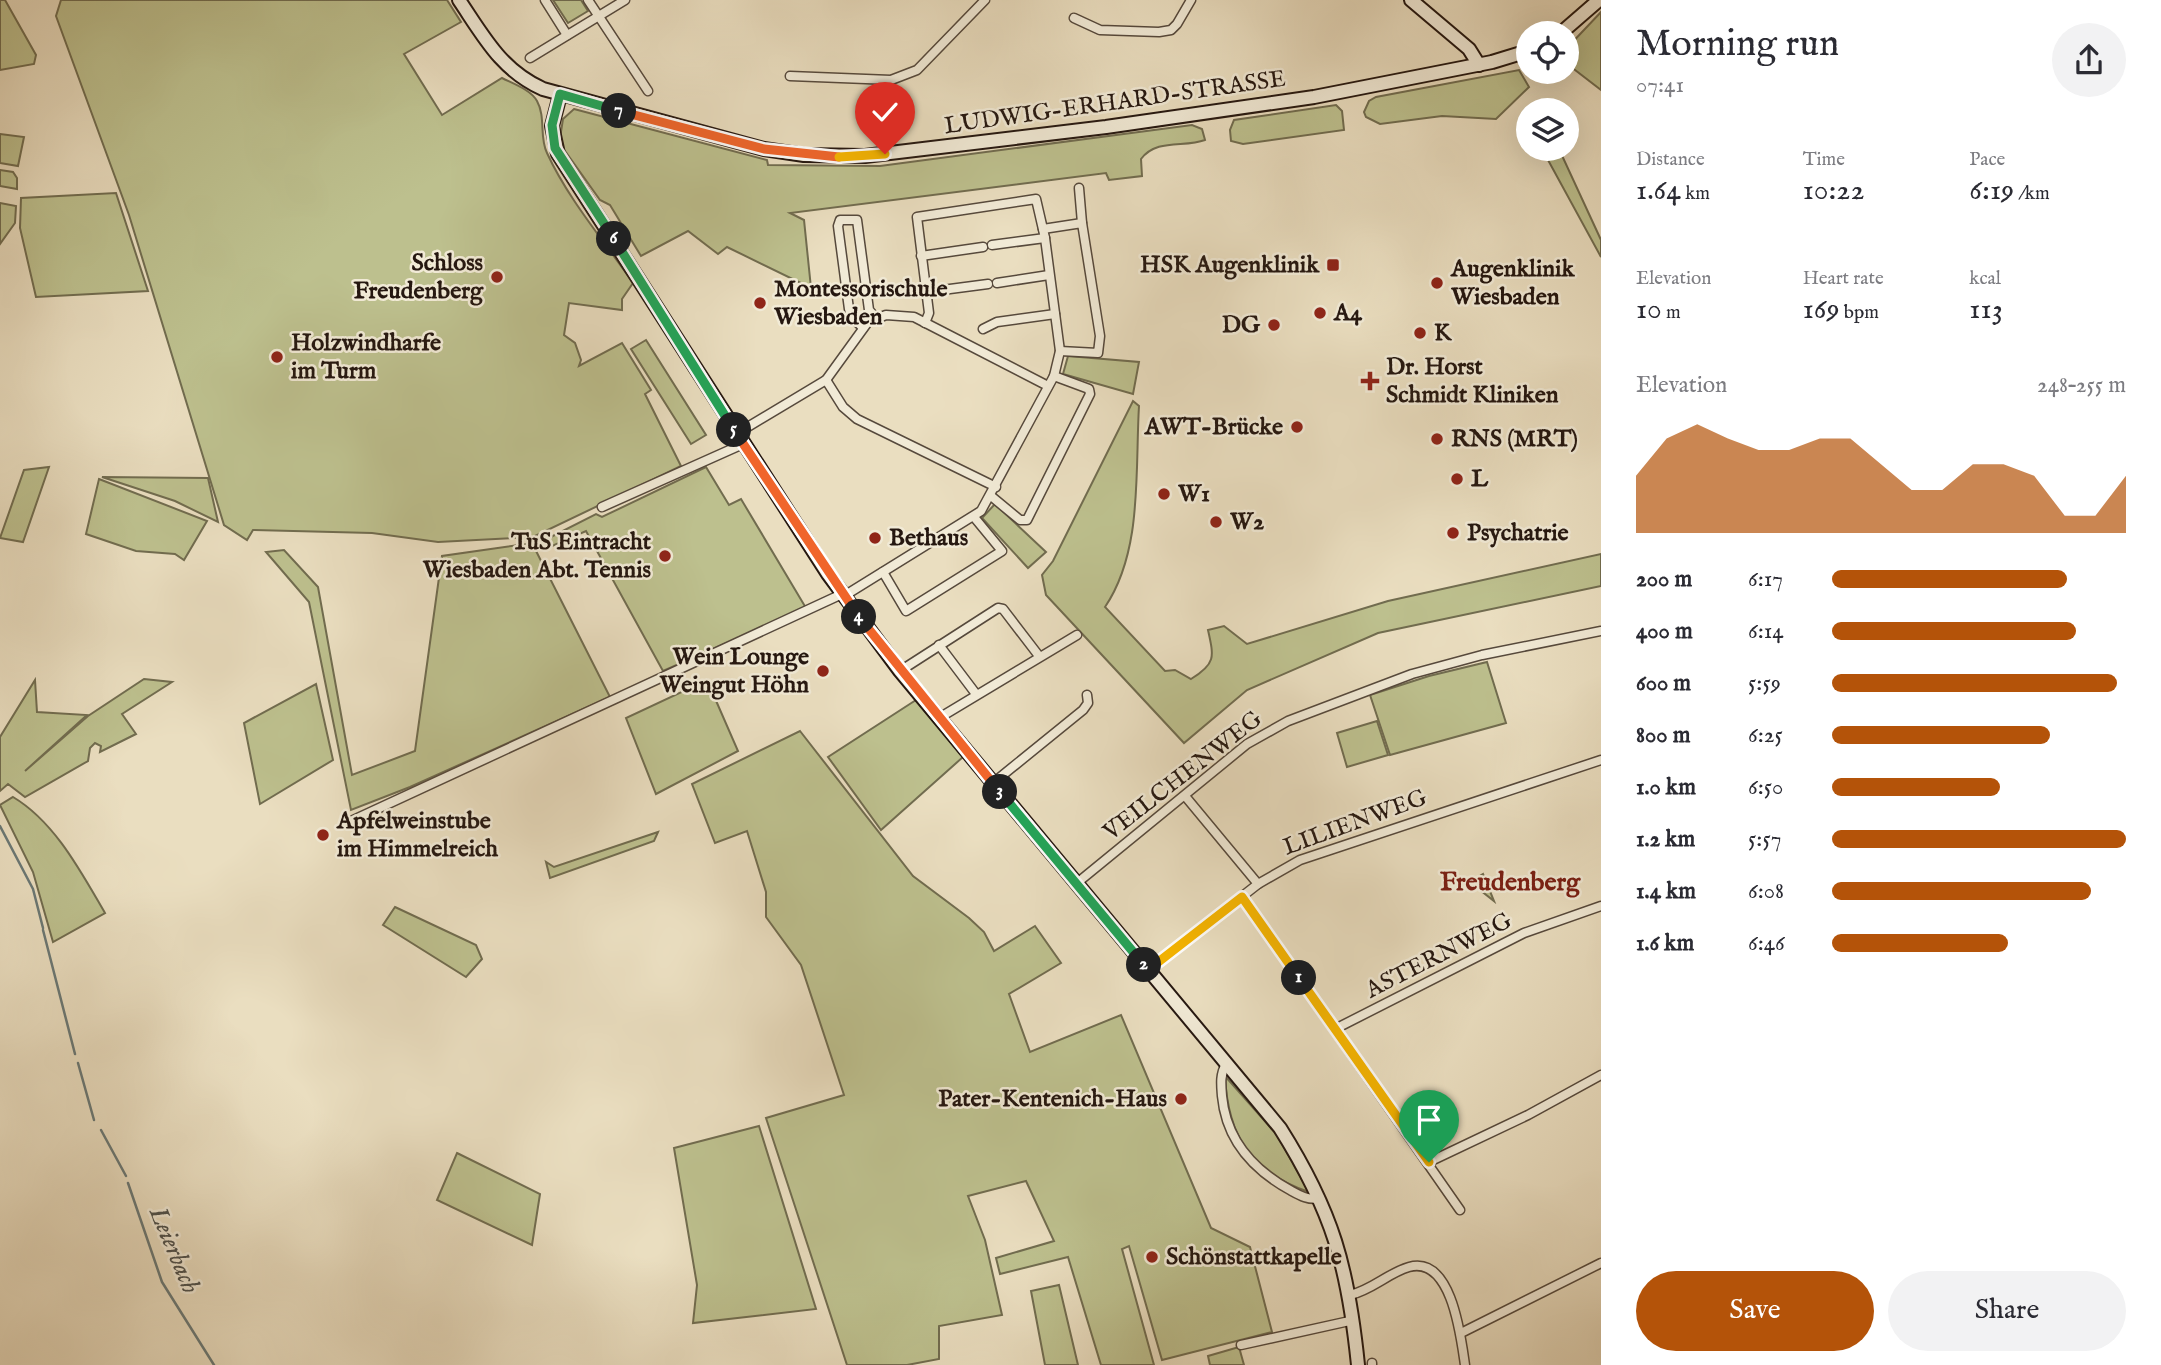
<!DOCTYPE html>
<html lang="en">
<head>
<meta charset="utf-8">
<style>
  :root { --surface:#fff; --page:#f2f2f3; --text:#2b2b33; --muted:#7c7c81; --accent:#b45309 }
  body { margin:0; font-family:"IM FELL English",serif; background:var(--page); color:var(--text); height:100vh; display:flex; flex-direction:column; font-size:26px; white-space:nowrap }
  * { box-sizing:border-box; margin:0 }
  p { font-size:23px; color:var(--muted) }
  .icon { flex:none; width:38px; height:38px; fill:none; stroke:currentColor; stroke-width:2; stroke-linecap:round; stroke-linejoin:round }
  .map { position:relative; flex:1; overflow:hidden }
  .details { display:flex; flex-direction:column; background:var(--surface); width:560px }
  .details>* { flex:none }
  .tools { position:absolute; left:1516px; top:21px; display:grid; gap:14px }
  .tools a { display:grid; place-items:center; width:63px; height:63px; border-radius:50%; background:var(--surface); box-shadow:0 7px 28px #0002; font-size:35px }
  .pin { position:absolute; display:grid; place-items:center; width:60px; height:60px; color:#fff; margin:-72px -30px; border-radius:50% 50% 50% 0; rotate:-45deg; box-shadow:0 0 7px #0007 }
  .pin .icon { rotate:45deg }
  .km { position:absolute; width:35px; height:35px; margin:-18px; border-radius:50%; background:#222; color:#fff; font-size:19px; line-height:35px; text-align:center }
  .round { display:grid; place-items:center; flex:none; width:74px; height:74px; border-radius:37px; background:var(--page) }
  .headline { display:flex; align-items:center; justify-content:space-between; height:119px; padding:0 35px }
  h1 { font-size:38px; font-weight:600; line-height:52px }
  .metrics { display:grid; grid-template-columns:repeat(3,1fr); gap:10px; height:119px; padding:7px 35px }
  .metrics div { display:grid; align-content:center }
  .metrics b { font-size:30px; font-weight:600 }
  .metrics small { font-size:19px; font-weight:400 }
  .metrics p { font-size:19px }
  .chart { height:196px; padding:14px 35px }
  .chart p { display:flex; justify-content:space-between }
  .chart svg { width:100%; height:126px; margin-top:7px; fill:var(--accent); opacity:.7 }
  .button { display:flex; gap:14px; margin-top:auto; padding:14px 35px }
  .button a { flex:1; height:80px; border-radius:42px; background:var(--accent); color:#fff; font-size:28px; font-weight:600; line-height:80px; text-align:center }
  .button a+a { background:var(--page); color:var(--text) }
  ul { padding:0 35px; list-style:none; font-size:23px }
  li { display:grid; grid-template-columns:112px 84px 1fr; align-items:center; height:52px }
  li i { height:18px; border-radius:9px; background:var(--accent) }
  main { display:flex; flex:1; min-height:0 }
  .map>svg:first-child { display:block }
  .green { fill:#bdc08e; stroke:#716c4f; stroke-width:2 }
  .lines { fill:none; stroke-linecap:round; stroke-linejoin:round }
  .stream { stroke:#6b7976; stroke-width:2.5 }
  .street-casing { stroke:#56493c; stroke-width:11 }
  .secondary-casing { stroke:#251710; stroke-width:16 }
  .street { stroke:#f1ead6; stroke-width:8 }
  .secondary { stroke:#f1ead6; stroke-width:12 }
  .split-1-casing { stroke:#fff; stroke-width:14 }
  .split-2-casing { stroke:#fff; stroke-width:14 }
  .split-3-casing { stroke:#fff; stroke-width:14 }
  .split-4-casing { stroke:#fff; stroke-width:14 }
  .split-5-casing { stroke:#fff; stroke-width:14 }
  .split-6-casing { stroke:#fff; stroke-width:14 }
  .split-7-casing { stroke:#fff; stroke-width:14 }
  .split-8-casing { stroke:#fff; stroke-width:14 }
  .split-9-casing { stroke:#fff; stroke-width:14 }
  .split-1 { stroke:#f5b400; stroke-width:9 }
  .split-2 { stroke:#f5b400; stroke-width:9 }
  .split-3 { stroke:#22a559; stroke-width:9 }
  .split-4 { stroke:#f0652b; stroke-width:9 }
  .split-5 { stroke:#f0652b; stroke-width:9 }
  .split-6 { stroke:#22a559; stroke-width:9 }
  .split-7 { stroke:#22a559; stroke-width:9 }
  .split-8 { stroke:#f0652b; stroke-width:9 }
  .split-9 { stroke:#f5b400; stroke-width:9 }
  .poi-dot { fill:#8f2418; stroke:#f1ead6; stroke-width:2.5 }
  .labels { text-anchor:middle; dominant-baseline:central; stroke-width:5; stroke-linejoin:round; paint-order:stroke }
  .street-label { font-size:24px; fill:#251710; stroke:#f1ead6 }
  .poi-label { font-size:24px; font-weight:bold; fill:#251710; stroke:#f1ead6; text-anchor:start }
  .neighbourhood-label { font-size:26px; font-weight:bold; fill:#7a1f14; stroke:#f1ead6 }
  .water-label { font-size:26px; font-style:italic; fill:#4e504c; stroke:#f1ead6 }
</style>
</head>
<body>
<main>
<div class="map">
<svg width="1601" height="1365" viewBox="0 0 1601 1365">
  <rect width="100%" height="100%" fill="#eadec0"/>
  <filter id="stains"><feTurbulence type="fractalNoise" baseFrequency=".00286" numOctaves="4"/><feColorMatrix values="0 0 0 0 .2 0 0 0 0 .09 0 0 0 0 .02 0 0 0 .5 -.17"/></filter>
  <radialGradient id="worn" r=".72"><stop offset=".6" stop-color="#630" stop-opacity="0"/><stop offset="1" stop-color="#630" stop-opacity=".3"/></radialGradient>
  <g class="green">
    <polygon points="0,0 5,0 36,55 34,64 0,70"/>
    <path d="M61,0H447L461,22L404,54L442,115L502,78C514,84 531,90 537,101C546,117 539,137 547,153C568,199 605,242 633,283L622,299V310L569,303L564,335L575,343L581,360L579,366L622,343L651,390L645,394L681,466L533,537L438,542L372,533L253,530L247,540L224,525L129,215L56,16Z"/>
    <polygon points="553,0 581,0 588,11 568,23"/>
    <polygon points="1601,12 1601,90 1566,63 1566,49"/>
    <polygon points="1519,70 1529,87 1496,119 1442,116 1380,124 1366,117 1364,112 1369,101 1376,97"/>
    <polygon points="1336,105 1342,111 1344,130 1243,144 1231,141 1230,130 1234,120"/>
    <path d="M574,109L767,160L768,165L880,166L1192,125L1202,129L1205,140C1184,148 1157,138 1141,159L1142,176L1109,180L1106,173L790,213L804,220L811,288L727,247L718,254L688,231L641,256L610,205L600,200L563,148L560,138L563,119Z"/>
    <polygon points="0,134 24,137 18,166 0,163"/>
    <polygon points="1542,149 1559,149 1601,240 1601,257"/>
    <polygon points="0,170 13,172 17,178 17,189 0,186"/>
    <polygon points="116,193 148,291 36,297 20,228 21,198"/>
    <polygon points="0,203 16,206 15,223 0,244"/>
    <polygon points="646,340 706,435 691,444 631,349"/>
    <polygon points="1068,356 1139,362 1133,394 1063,374"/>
    <path d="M1133,401L1139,406C1135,471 1143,551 1105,607L1165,671L1175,670L1191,679C1216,664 1214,657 1208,630L1224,626L1247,644L1388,601L1601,554V586L1378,633L1247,690L1184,743L1046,595L1042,575L1053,561Z"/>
    <polygon points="49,467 23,542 0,538 24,470"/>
    <polygon points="706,467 729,505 741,499 806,608 663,671 586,531 543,550 539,543 596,514 602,517"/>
    <polygon points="102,477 208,478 218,522 175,501"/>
    <polygon points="99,479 207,521 184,560 175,554 136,551 86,534"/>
    <polygon points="995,504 1046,552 1028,568 982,518"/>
    <polygon points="532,543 610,697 410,787 351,810 309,602 266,552 284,550 318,587 352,775 415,751 442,556"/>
    <polygon points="1487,662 1506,723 1390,755 1370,695 1429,676"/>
    <polygon points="144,679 172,682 122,714 136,734 100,752 101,746 95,743 90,748 88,761 25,797 8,784 0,791 0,737 35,680 37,712 87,715 25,771 88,716"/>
    <polygon points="707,680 738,751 656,794 626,718"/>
    <polygon points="316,684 333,760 260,804 244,723"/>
    <polygon points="916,700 963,757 881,830 828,757"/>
    <polygon points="1377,721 1388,755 1347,767 1337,733"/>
    <polygon points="800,731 913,876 969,918 984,932 994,951 1035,926 1061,963 1009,994 1030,1052 1121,1015 1211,1228 1250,1247 1272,1332 1162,1360 1129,1246 1122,1249 1154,1365 1101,1365 1068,1257 1000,1274 996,1258 1054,1241 1026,1181 968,1196 985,1240 1002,1315 939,1326 939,1359 907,1365 847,1365 766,1118 844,1095 801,965 766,917 766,892 747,831 715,843 692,784"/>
    <path d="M13,797C55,822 81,872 105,913L53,942L33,872L0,805Z"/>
    <polygon points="658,832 654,841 550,878 546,862 554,867"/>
    <polygon points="1483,874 1494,901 1470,882"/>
    <polygon points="395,907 476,945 482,959 466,977 383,925"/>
    <path d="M1225,1076L1277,1135L1309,1192C1251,1172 1228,1137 1225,1076Z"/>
    <polygon points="759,1126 816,1309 693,1323 697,1285 674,1148"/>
    <polygon points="457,1153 540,1194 532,1245 437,1200"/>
    <polygon points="1059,1285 1078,1365 1045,1365 1031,1291"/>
    <polygon points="1239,1347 1244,1365 1210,1365 1208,1356"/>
  </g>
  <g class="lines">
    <g class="stream">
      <polyline points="0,826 33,889 43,928"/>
      <polyline points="43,930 75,1054"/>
      <polyline points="78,1063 94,1120"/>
      <polyline points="101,1130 126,1176"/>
      <polyline points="128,1183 162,1282 214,1365"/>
    </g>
    <defs>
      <g id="street">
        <polyline points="545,0 567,35"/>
        <polyline points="588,0 648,91"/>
        <polyline points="1074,18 1100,30 1159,32 1171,30 1177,24 1191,0"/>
        <polyline points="530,58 625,0"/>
        <polyline points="790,76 891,80 917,70 985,0"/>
        <polyline points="1079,188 1082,223"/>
        <polyline points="1043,229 1082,223 1100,336 1098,353 1060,351"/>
        <polyline points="992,245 1045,238"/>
        <polyline points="921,256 983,247"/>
        <polyline points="997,283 1049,275"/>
        <polyline points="927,292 988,284"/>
        <polyline points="863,328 851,316 849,309 838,226 840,220 857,220 869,310 876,318"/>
        <polyline points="983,329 997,322 1055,314"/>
        <polyline points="826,380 843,407 857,419 996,487"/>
        <polyline points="736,434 826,380 868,322 886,315 914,317 1048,386"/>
        <polyline points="991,496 1020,520 1027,520 1090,394 1089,389 1054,376"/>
        <polyline points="602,507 743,444"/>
        <polyline points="883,572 906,611 1002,551 974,517"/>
        <polyline points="844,596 981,511 1054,376 1060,351 1045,238 1036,199 917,217 929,313 925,323"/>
        <polyline points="939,645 976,694"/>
        <polyline points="900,671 998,608 1003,609 1039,656"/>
        <polyline points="939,718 1077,635"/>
        <polyline points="993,783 1083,710 1088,703 1087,695"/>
        <polyline points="1185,796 1258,884"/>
        <polyline points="349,822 842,594"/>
        <polyline points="1077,883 1247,744 1288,721 1412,674 1482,655 1601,631"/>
        <polyline points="1242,897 1460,1210"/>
        <polyline points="1148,970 1258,884 1300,860 1601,760"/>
        <polyline points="1335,1029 1524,933 1601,906"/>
        <path d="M1226,1064C1220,1074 1221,1084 1222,1096C1226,1139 1252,1169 1290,1190C1299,1195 1309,1201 1320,1198"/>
        <polyline points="1429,1162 1528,1115 1601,1075"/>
        <path d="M1350,1295C1372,1290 1388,1273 1409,1267C1452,1255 1461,1338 1465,1365"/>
        <polyline points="1461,1333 1601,1263"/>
        <polyline points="1241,1345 1354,1320"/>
        <polyline points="1372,1363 1372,1365"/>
      </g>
      <g id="secondary">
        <path d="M459,0C484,37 501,70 543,89L764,149L804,155L865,156L1106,127L1314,97L1492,62L1528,51"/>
        <polyline points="1411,0 1469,49 1479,65"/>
        <polyline points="1561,33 1599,0"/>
        <path d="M560,95L552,126L558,154L828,574L900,671L1280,1128C1333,1212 1348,1267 1358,1365"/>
      </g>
    </defs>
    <use href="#street" class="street-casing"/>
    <use href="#secondary" class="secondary-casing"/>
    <use href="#street" class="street"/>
    <use href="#secondary" class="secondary"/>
  </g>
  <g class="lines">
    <defs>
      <polyline id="split-1" points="1299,978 1429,1162"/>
      <polyline id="split-2" points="1144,965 1148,970 1242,897 1299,978"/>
      <polyline id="split-3" points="1000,792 1144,965"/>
      <polyline id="split-4" points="859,617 1000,792"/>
      <polyline id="split-5" points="734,430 859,617"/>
      <polyline id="split-6" points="614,239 734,430"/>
      <polyline id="split-7" points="614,239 555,148 552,125 560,94 619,111"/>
      <polyline id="split-8" points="619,111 764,149 839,157"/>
      <polyline id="split-9" points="839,157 885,154"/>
    </defs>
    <use href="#split-1" class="split-1-casing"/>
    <use href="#split-2" class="split-2-casing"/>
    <use href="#split-3" class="split-3-casing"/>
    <use href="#split-4" class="split-4-casing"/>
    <use href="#split-5" class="split-5-casing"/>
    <use href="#split-6" class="split-6-casing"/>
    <use href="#split-7" class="split-7-casing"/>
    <use href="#split-8" class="split-8-casing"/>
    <use href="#split-9" class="split-9-casing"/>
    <use href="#split-1" class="split-1"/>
    <use href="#split-2" class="split-2"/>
    <use href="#split-3" class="split-3"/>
    <use href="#split-4" class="split-4"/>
    <use href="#split-5" class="split-5"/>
    <use href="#split-6" class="split-6"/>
    <use href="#split-7" class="split-7"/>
    <use href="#split-8" class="split-8"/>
    <use href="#split-9" class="split-9"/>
  </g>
  <g class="poi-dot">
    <rect x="1326" y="258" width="14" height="14" rx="3.5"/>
    <circle cx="497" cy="277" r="7"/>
    <circle cx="1437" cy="283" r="7"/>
    <circle cx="760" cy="303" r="7"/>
    <circle cx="1320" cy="313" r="7"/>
    <circle cx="1274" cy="325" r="7"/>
    <circle cx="1420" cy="333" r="7"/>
    <circle cx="277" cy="357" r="7"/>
    <path d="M1366.5 370.5h7v7h7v7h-7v7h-7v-7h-7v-7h7z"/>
    <circle cx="1297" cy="427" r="7"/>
    <circle cx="1437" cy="439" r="7"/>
    <circle cx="1457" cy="479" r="7"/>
    <circle cx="1164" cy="494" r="7"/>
    <circle cx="1216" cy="522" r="7"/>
    <circle cx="1453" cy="533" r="7"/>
    <circle cx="875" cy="538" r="7"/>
    <circle cx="665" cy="556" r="7"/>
    <circle cx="823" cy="671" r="7"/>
    <circle cx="323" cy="835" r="7"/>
    <circle cx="1181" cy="1099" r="7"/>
    <circle cx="1152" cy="1257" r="7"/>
  </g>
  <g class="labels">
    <g class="street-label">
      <text transform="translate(1115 103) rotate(-8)">LUDWIG-ERHARD-STRASSE</text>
      <text transform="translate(1183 776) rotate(-38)">VEILCHENWEG</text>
      <text transform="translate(1355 823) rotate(-20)">LILIENWEG</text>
      <text transform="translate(1439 956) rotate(-27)">ASTERNWEG</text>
    </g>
    <g class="poi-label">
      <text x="483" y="263" text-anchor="end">Schloss<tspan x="483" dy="28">Freudenberg</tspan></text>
      <text x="1319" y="265" text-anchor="end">HSK Augenklinik</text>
      <text x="1451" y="269">Augenklinik<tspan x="1451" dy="28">Wiesbaden</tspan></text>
      <text x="774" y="289">Montessorischule<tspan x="774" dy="28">Wiesbaden</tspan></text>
      <text x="1334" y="313">A4</text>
      <text x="1260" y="325" text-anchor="end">DG</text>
      <text x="1434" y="333">K</text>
      <text x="291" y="343">Holzwindharfe<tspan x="291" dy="28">im Turm</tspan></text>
      <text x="1386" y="367">Dr. Horst<tspan x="1386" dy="28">Schmidt Kliniken</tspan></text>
      <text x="1283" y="427" text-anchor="end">AWT-Brücke</text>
      <text x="1451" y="439">RNS (MRT)</text>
      <text x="1471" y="479">L</text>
      <text x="1178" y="494">W1</text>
      <text x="1230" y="522">W2</text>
      <text x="1467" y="533">Psychatrie</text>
      <text x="889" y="538">Bethaus</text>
      <text x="651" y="542" text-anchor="end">TuS Eintracht<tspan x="651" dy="28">Wiesbaden Abt. Tennis</tspan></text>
      <text x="809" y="657" text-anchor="end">Wein Lounge<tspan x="809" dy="28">Weingut Höhn</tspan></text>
      <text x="337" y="821">Apfelweinstube<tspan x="337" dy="28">im Himmelreich</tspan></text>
      <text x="1167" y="1099" text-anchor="end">Pater-Kentenich-Haus</text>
      <text x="1166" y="1257">Schönstattkapelle</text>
    </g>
    <g class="neighbourhood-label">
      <text x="1510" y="882">Freudenberg</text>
    </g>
    <g class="water-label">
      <text transform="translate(174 1250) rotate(67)">Leierbach</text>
    </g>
  </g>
  <rect width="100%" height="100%" filter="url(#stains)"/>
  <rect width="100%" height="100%" fill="url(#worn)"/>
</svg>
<div class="tools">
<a><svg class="icon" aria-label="locate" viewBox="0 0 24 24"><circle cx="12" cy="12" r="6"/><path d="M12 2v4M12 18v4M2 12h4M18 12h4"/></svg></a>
<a><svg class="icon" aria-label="layers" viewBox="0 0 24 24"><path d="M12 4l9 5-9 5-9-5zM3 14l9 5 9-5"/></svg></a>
</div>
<div class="pin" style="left:1429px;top:1162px;background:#1e9e55"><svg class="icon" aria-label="arrive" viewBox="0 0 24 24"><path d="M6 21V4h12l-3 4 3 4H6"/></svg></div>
<div class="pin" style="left:885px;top:154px;background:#d93025"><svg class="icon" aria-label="check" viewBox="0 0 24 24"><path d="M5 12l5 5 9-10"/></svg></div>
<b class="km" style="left:1299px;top:978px">1</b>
<b class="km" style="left:1144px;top:965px">2</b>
<b class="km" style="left:1000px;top:792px">3</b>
<b class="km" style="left:859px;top:617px">4</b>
<b class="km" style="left:734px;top:430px">5</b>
<b class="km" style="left:614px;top:239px">6</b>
<b class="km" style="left:619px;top:111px">7</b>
</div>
<section class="details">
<div class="headline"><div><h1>Morning run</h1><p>07:41</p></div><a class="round"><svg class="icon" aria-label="share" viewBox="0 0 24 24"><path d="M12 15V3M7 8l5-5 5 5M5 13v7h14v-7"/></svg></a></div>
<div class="metrics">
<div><p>Distance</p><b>1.64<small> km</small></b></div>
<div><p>Time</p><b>10:22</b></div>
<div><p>Pace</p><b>6:19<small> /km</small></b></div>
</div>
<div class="metrics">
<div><p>Elevation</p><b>10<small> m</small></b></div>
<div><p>Heart rate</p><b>169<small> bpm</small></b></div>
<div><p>kcal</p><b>113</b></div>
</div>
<div class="chart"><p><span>Elevation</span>248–255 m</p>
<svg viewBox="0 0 160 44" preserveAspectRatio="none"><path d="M0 44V24L10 11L20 6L30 11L40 15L50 15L60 11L70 11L80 20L90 29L100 29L110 20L120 20L130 24L140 38L150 38L160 24V44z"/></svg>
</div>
<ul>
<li><b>200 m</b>6:17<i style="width:80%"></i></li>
<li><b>400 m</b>6:14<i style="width:83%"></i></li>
<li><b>600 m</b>5:59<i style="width:97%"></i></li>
<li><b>800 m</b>6:25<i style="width:74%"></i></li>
<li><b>1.0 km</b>6:50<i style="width:57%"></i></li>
<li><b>1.2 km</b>5:57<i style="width:100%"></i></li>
<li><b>1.4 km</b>6:08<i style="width:88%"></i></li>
<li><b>1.6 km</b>6:46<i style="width:60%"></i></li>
</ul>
<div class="button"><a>Save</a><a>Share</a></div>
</section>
</main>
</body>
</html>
